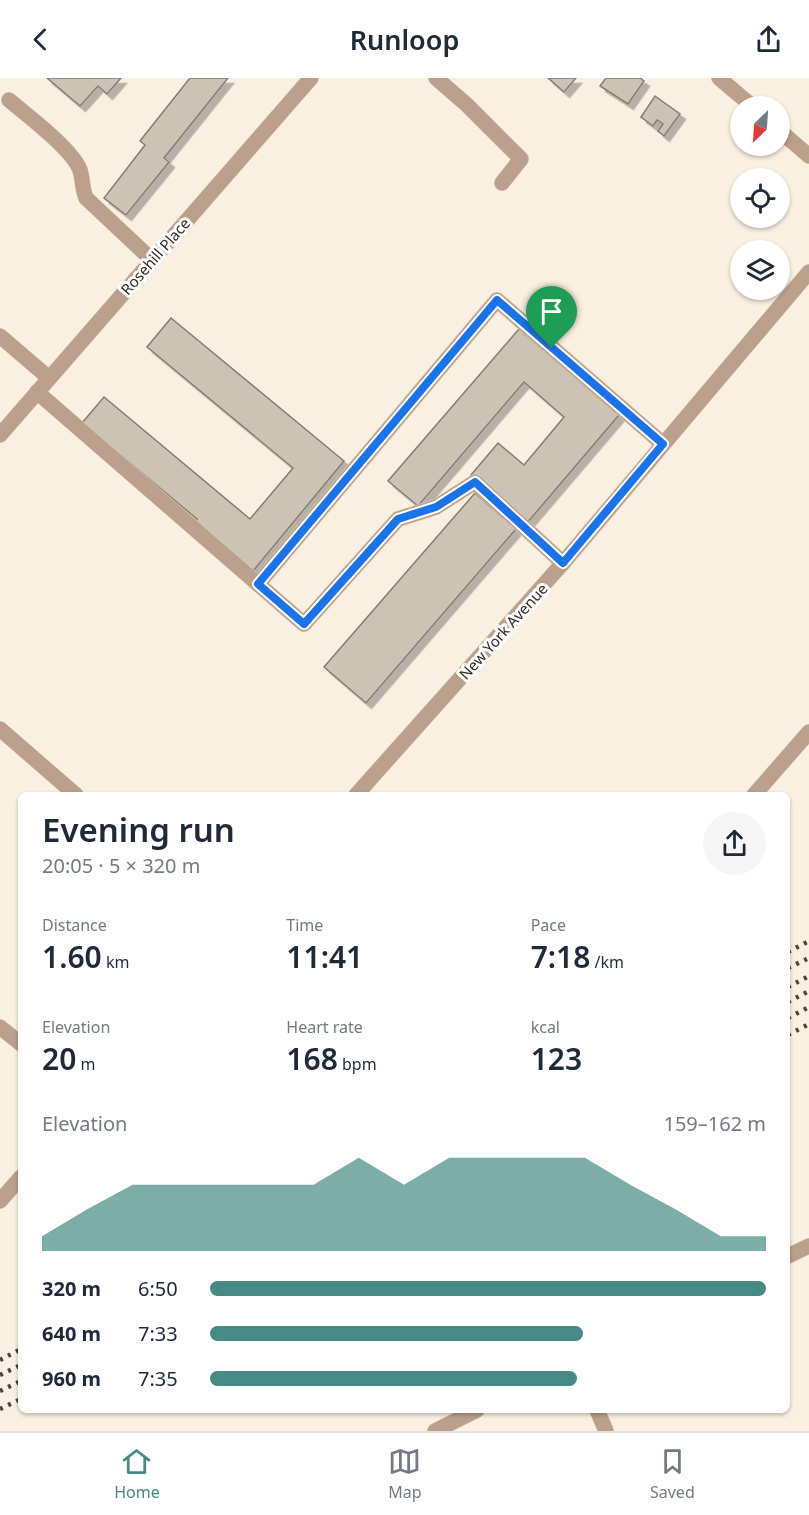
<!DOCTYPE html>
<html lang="en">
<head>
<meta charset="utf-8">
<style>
  :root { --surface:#fff; --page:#f6f6f7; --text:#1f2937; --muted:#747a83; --line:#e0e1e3; --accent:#458b83 }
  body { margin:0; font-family:"Noto Sans",sans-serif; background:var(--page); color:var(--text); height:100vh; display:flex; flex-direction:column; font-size:22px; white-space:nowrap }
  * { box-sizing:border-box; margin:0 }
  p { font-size:20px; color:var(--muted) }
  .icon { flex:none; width:33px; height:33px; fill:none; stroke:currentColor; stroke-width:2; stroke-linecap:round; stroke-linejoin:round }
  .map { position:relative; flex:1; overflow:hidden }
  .details { position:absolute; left:18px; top:714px; width:772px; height:621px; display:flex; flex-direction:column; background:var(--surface); border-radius:9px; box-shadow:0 2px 4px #0004 }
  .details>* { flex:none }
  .needle { width:39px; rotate:205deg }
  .controls { position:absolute; left:730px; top:18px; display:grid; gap:12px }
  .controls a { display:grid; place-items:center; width:60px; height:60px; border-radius:50%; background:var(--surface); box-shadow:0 2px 4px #0004; font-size:30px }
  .pin { position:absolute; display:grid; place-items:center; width:51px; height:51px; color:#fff; margin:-62px -26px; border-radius:50% 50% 50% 0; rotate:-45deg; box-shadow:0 0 6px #0007 }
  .pin .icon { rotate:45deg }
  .round { display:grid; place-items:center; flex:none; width:63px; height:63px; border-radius:32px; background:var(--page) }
  .headline { display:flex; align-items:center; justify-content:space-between; height:102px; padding:0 24px }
  h1 { font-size:33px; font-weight:600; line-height:45px }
  .figures { display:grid; grid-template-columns:repeat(3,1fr); gap:9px; height:102px; padding:6px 24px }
  .figures div { display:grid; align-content:center }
  .figures b { font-size:30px; font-weight:600 }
  .figures small { font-size:16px; font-weight:400 }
  .figures p { font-size:16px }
  .chart { height:168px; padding:12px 24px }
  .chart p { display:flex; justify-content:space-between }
  .chart svg { width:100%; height:108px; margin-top:6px; fill:var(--accent); opacity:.7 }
  ul { padding:0 24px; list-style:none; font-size:20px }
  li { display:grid; grid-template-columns:96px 72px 1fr; align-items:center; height:45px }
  li i { height:15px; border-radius:8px; background:var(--accent) }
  header { display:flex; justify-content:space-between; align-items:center; height:78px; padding:0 24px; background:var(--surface); font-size:27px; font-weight:600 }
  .dock { display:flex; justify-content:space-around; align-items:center; height:84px; border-top:2px solid var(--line); background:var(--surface); font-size:16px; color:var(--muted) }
  .dock a { display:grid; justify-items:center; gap:3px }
  .dock .on { color:var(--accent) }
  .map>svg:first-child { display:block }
  .building { fill:#ccc3b5; stroke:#877e71; stroke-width:1.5; filter:url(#shadow) }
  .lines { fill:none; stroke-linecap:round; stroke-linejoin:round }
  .minor-casing { stroke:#d5cdc0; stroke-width:16 }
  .minor { stroke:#bba08b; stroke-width:15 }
  .rail { stroke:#49443d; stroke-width:4.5; stroke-dasharray:3 6; stroke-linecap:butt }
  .route-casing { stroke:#fff; stroke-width:12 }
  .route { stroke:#1a73e8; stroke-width:8 }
  .labels { text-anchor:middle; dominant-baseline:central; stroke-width:6; stroke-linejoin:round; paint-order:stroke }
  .street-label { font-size:15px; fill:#2f2b25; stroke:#fff }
</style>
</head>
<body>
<header><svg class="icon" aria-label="back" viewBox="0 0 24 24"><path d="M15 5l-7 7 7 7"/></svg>Runloop<svg class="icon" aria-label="share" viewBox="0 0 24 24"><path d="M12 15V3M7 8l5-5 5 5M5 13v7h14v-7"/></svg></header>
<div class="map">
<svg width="809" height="1353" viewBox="0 0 809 1353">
  <defs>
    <filter id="shadow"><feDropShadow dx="5.5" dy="5.5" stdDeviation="0" flood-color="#0004"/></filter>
  </defs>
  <rect width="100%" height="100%" fill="#faf0e2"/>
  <g class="building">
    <polygon points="47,0 121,0 107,16 98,8 80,28"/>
    <polygon points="190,0 228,0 164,80 169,84 126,137 104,120 145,67 140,63"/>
    <polygon points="548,0 576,0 564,14"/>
    <polygon points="606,0 640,0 644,3 628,26 600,8"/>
    <polygon points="655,18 680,36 664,58 658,53 663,46 657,42 653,48 641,39"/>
    <polygon points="171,240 344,383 253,493 194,444 197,441 82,345 104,319 250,441 293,390 147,269"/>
    <polygon points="519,251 619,337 527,445 471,397 498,365 524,387 564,339 524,304 418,428 388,403"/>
    <polygon points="475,415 516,451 366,625 324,589"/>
  </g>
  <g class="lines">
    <defs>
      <g id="minor">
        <polyline points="436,0 467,27 521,81 502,105"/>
        <polyline points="719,0 752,28"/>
        <path d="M9,22C28,38 72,71 80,92C83,102 82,111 86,120L152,182"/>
        <polyline points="780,53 809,78"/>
        <polyline points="0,258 49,300"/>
        <polyline points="37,314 304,546 398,441 436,429 475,404 563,485"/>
        <polyline points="0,357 311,0"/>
        <polyline points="258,506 497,222 663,366"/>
        <polyline points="0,651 76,717"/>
        <polyline points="356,717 563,485 809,194"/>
        <polyline points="754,717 809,654"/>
        <polyline points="0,949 21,966"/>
        <polyline points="0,1123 21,1099"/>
        <polyline points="788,1178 809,1168"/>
        <polyline points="597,1332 606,1353"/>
        <polyline points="435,1353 477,1332"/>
      </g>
    </defs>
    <use href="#minor" class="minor-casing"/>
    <use href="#minor" class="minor"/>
    <g class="rail">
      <polyline points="788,874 809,863"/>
      <polyline points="788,890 809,880"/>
      <polyline points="788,909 809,898"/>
      <polyline points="788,924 809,913"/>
      <polyline points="788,940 809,929"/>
      <polyline points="788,957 809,946"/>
      <polyline points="0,1282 21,1271"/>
      <polyline points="0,1297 21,1287"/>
      <polyline points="0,1313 21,1303"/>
      <polyline points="0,1331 21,1321"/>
    </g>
  </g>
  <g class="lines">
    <defs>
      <polygon id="route" points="497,222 663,366 563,485 475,404 436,429 398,441 304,546 258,506"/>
    </defs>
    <use href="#route" class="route-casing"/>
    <use href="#route" class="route"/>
  </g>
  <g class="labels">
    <g class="street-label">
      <text transform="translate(155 178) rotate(-49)">Rosehill Place</text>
      <text transform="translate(503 553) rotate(-48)">New York Avenue</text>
    </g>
  </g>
</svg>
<div class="controls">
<a><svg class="needle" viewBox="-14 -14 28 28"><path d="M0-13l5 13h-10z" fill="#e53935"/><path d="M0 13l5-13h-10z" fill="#747a83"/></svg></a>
<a><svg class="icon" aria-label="locate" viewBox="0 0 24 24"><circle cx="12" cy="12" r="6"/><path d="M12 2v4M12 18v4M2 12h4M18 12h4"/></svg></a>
<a><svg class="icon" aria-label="layers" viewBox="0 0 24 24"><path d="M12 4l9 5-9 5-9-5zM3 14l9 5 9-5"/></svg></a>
</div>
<div class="pin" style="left:552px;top:270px;background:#1e9e55"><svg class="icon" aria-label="arrive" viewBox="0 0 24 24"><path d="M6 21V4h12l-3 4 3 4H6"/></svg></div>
<section class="details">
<div class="headline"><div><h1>Evening run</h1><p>20:05 · 5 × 320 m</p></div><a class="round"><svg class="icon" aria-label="share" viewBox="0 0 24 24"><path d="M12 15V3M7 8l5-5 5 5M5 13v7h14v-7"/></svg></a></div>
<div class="figures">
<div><p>Distance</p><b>1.60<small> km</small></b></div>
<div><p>Time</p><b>11:41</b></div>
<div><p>Pace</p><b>7:18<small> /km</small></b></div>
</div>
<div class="figures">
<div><p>Elevation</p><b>20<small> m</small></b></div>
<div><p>Heart rate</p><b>168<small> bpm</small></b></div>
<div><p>kcal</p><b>123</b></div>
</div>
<div class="chart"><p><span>Elevation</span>159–162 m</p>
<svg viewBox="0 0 160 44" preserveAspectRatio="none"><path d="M0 44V38L10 27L20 17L30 17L40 17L50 17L60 17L70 6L80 17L90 6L100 6L110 6L120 6L130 17L140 27L150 38L160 38V44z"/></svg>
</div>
<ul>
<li><b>320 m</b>6:50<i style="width:100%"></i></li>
<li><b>640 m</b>7:33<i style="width:67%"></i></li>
<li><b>960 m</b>7:35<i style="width:66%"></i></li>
</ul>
</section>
</div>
<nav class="dock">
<a class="on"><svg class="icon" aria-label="home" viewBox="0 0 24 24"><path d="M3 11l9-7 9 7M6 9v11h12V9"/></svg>Home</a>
<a><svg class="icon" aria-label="map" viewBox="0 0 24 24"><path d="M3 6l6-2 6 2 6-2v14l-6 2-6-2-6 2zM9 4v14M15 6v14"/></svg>Map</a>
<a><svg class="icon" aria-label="saved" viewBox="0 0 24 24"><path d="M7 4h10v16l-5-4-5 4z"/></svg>Saved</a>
</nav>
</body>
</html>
